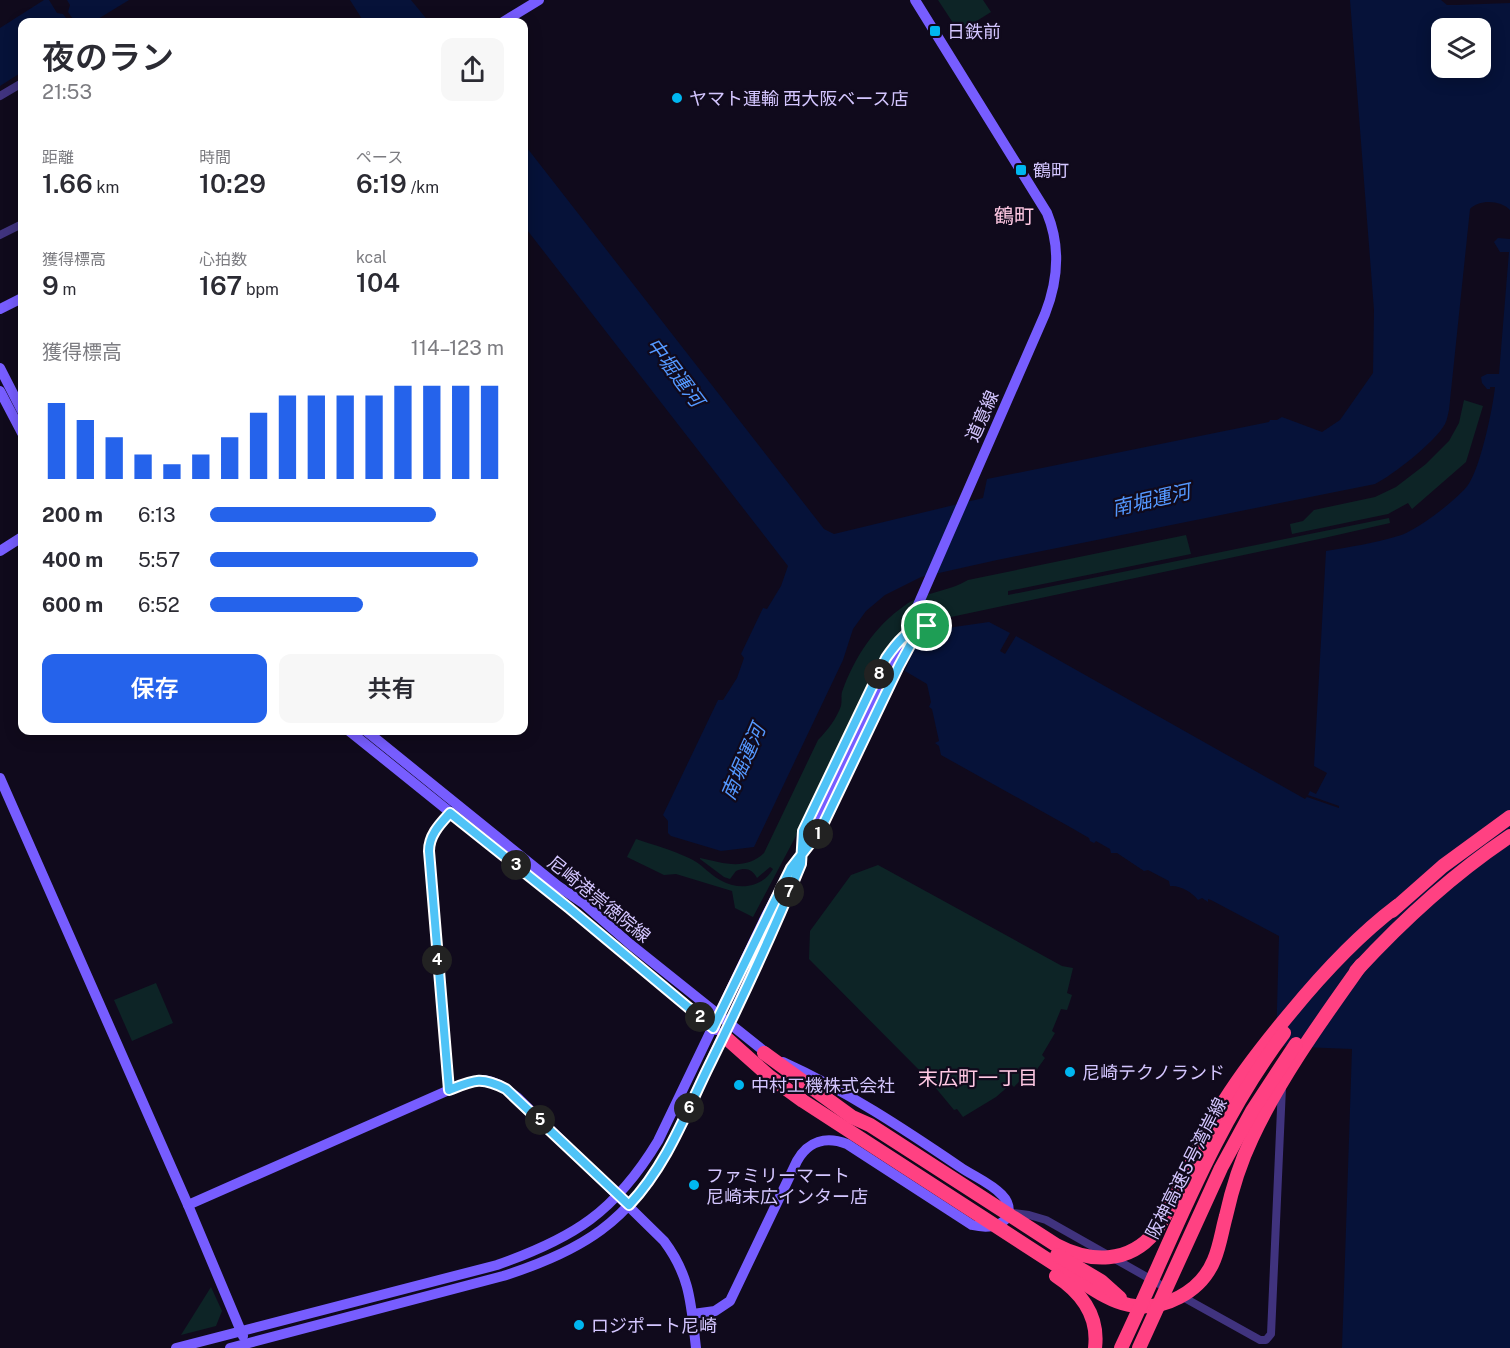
<!DOCTYPE html>
<html lang="ja">
<head>
<meta charset="utf-8">
<style>
  :root { --surface:#fff; --page:#f7f7f7; --text:#2b2b33; --muted:#7c7c81; --accent:#2563eb }
  body { margin:0; font-family:"Public Sans","Noto Sans JP",sans-serif; background:var(--page); color:var(--text); height:100vh; display:flex; flex-direction:column; font-size:22px; white-space:nowrap }
  * { box-sizing:border-box; margin:0 }
  p { font-size:20px; color:var(--muted) }
  .icon { flex:none; width:33px; height:33px; fill:none; stroke:currentColor; stroke-width:2; stroke-linecap:round; stroke-linejoin:round }
  .map { position:relative; flex:1; overflow:hidden }
  .panel { position:absolute; left:18px; top:18px; width:510px; height:717px; display:flex; flex-direction:column; background:var(--surface); border-radius:12px; box-shadow:0 3px 15px #0003 }
  .panel>* { flex:none }
  .controls { position:absolute; left:1431px; top:18px; display:grid; gap:12px }
  .controls a { display:grid; place-items:center; width:60px; height:60px; border-radius:12px; background:var(--surface); box-shadow:0 3px 15px #0003; font-size:30px }
  .pin { position:absolute; display:grid; place-items:center; width:51px; height:51px; color:#fff; margin:-26px; border:3px solid #fff; border-radius:50%; box-shadow:0 2px 6px #0007 }
  .km { position:absolute; width:30px; height:30px; margin:-15px; border-radius:50%; background:#222; color:#fff; font-size:16px; line-height:30px; text-align:center }
  .round { display:grid; place-items:center; flex:none; width:63px; height:63px; border-radius:12px; background:var(--page) }
  .head { display:flex; align-items:center; justify-content:space-between; height:102px; padding:0 24px }
  h1 { font-size:33px; font-weight:600; line-height:45px }
  .figures { display:grid; grid-template-columns:repeat(3,1fr); gap:9px; height:102px; padding:6px 24px }
  .figures div { display:grid; align-content:center }
  .figures b { font-size:26px; font-weight:600 }
  .figures small { font-size:16px; font-weight:400 }
  .figures p { font-size:16px }
  .chart { height:168px; padding:12px 24px }
  .chart p { display:flex; justify-content:space-between }
  .chart svg { width:100%; height:108px; margin-top:6px; stroke:var(--accent); stroke-width:6 }
  .primary-button { display:flex; gap:12px; margin-top:auto; padding:12px 24px }
  .primary-button a { flex:1; height:69px; border-radius:12px; background:var(--accent); color:#fff; font-size:24px; font-weight:600; line-height:69px; text-align:center }
  .primary-button a+a { background:var(--page); color:var(--text) }
  ul { padding:0 24px; list-style:none; font-size:20px }
  li { display:grid; grid-template-columns:96px 72px 1fr; align-items:center; height:45px }
  li i { height:15px; border-radius:8px; background:var(--accent) }
  .map>svg:first-child { display:block }
  .green { fill:#0d2426 }
  .water { fill:#061239; fill-rule:evenodd }
  .lines { fill:none; stroke-linecap:round; stroke-linejoin:round }
  .street { stroke:#40337e; stroke-width:8 }
  .secondary { stroke:#775dff; stroke-width:10 }
  .highway { stroke:#ff4182; stroke-width:14 }
  .route-casing { stroke:#fff; stroke-width:12 }
  .route { stroke:#4fc3f7; stroke-width:8 }
  .poi-dot { fill:#00b7f1; stroke:#100a1c; stroke-width:2 }
  .labels { text-anchor:middle; dominant-baseline:central; stroke-width:4.5; stroke-linejoin:round; paint-order:stroke }
  .poi-label { font-size:18px; fill:#d4c6ff; stroke:#100a1c; text-anchor:start }
  .street-label { font-size:18px; fill:#d4c6ff; stroke:#100a1c }
  .neighbourhood-label { font-size:20px; fill:#ffc8e3; stroke:#100a1c }
  .water-label { font-size:20px; font-style:italic; fill:#5498ff; stroke:#100a1c }
</style>
</head>
<body>
<div class="map">
<svg width="1510" height="1348" viewBox="0 0 1510 1348">
  <rect width="100%" height="100%" fill="#100a1c"/>
  <g class="green">
    <polygon points="938,0 983,0 991,12 959,32"/>
    <polygon points="1464,400 1483,406 1466,462 1412,509 1408,503 1388,514 1292,534 1290,524 1303,521 1314,510 1375,497 1396,487 1426,464 1449,441 1459,423"/>
    <path d="M1389,518L1390,523L1324,538L918,624L903,634L753,917L735,908L732,891L676,874L664,875L627,857L636,839C654,845 672,850 689,858C701,863 709,874 720,880C739,891 762,888 773,869L770,867L757,878C752,869 746,867 736,871L730,879L724,877L700,859V858C723,863 745,871 764,853L818,740C827,731 837,718 841,706C842,701 841,696 842,692C854,658 875,626 904,606C923,592 948,592 968,580L1186,535L1191,554L1008,591V595Z"/>
    <polygon points="878,865 1062,966 1073,968 1067,993 1072,995 1067,1010 1061,1009 1052,1031 1055,1033 1042,1055 1045,1058 1035,1072 1031,1069 1014,1087 1011,1084 996,1097 963,1117 957,1109 954,1110 930,1081 809,959 810,931 851,875"/>
    <polygon points="156,983 173,1023 132,1041 114,1000"/>
    <polygon points="211,1287 222,1311 216,1326 181,1335"/>
  </g>
  <g class="water">
    <polygon points="44,0 49,0 57,13 63,14 69,22 22,22 22,72 0,86 0,28"/>
    <polygon points="67,0 129,0 93,22 80,22 79,20 73,19 68,12 70,5"/>
    <polygon points="350,0 411,0 429,22 364,22"/>
    <path d="M1350,0H1441L1447,5H1456L1510,3V210C1501,200 1479,199 1470,209L1449,410C1448,414 1447,420 1445,424C1435,442 1393,475 1375,484L997,560L921,577L885,595L866,611L853,629L843,660L754,847L721,851L671,836L668,833V821L663,815L718,700H723L737,678L744,658L741,654L763,608L767,609L781,586L788,566L524,226V144L824,529L834,534L983,498L987,479L1269,422L1270,420H1277L1282,417L1322,432L1340,420L1373,373L1374,310ZM1442,28H1480V68H1442Z"/>
    <path d="M1498,238L1510,239V1348H1342L1352,1049L1276,1046L1279,936L1211,900L1208,899V902L1202,898L1198,900C1192,892 1180,885 1170,886L1169,881L1148,870L1144,871L1117,853H1111L1110,849L1096,841L1094,843L1090,841L1089,838L1070,827L941,755L939,746L935,743L939,741L932,709L929,707L931,702L927,684L905,671L917,643L931,634L954,627L989,622L1010,633L1000,651L1005,654L1016,636L1305,799L1307,797L1339,808V806L1308,795L1310,791L1316,794L1327,773L1314,766L1326,551C1350,547 1375,543 1398,536C1415,532 1458,499 1468,485C1480,469 1493,408 1495,387H1490V389H1487L1482,383L1481,377L1487,374H1499L1509,252H1500L1494,242Z"/>
  </g>
  <g class="lines">
    <g class="street">
      <polyline points="0,96 22,83"/>
      <polyline points="0,235 22,224"/>
      <polyline points="808,846 820,832 913,640 927,631 927,625"/>
      <path d="M801,850L803,830L886,658C895,645 910,625 927,625"/>
      <polyline points="1013,1213 1029,1215 1046,1220 1168,1289"/>
      <polyline points="1181,1296 1260,1340 1266,1340 1271,1334 1282,1087"/>
    </g>
    <g class="secondary">
      <polyline points="503,22 539,0"/>
      <polyline points="0,309 22,298"/>
      <polyline points="0,368 22,411"/>
      <polyline points="0,391 22,433"/>
      <polyline points="0,551 22,537"/>
      <polyline points="348,730 569,908 716,1030"/>
      <polyline points="365,730 558,886 583,903 630,944 769,1055"/>
      <polyline points="0,778 188,1205 243,1336"/>
      <path d="M449,1090L429,851C429,835 440,824 450,813"/>
      <path d="M188,1205L449,1090C482,1077 489,1075 518,1098L664,1241C691,1277 691,1305 696,1348"/>
      <path d="M693,1314L715,1311L730,1301L797,1161C808,1141 826,1136 847,1144L972,1225C985,1228 1001,1228 1008,1216C1010,1208 1008,1201 1002,1195C991,1183 973,1176 960,1167C904,1129 845,1090 783,1062"/>
      <path d="M176,1348L497,1265C574,1238 615,1212 658,1141L767,914L791,868L801,854L900,646L1045,314C1058,281 1061,247 1047,213L915,0"/>
      <path d="M230,1348L503,1276C582,1251 629,1222 670,1147L777,921L801,864V857"/>
    </g>
    <g class="highway">
      <polyline points="1392,911 1443,866 1510,817"/>
      <path d="M1356,971C1402,921 1453,874 1510,836"/>
      <path d="M724,1036L770,1077L803,1101L1076,1278C1092,1288 1109,1301 1129,1305C1163,1312 1201,1292 1214,1260C1220,1246 1222,1230 1226,1216C1232,1189 1240,1163 1252,1138C1281,1076 1322,1020 1361,965"/>
      <path d="M764,1053L852,1117L870,1125L1056,1245C1090,1263 1129,1264 1155,1232C1180,1195 1195,1150 1218,1111C1239,1076 1264,1044 1291,1012C1323,973 1356,937 1397,906"/>
      <polyline points="1057,1255 1101,1281 1120,1298"/>
      <path d="M1056,1276C1082,1293 1099,1316 1095,1348"/>
      <path d="M1121,1348C1172,1241 1212,1128 1284,1033"/>
      <polyline points="1139,1348 1221,1168 1252,1111 1296,1044"/>
    </g>
  </g>
  <g class="lines">
    <defs>
      <path id="route" d="M927,626V631L913,640L899,666L820,831L791,868L713,1028L569,908L450,813C440,824 429,835 429,851L449,1090C474,1080 481,1076 506,1089L629,1205C665,1167 684,1118 706,1072C740,1003 772,935 801,864L803,831L886,658C895,645 910,625 927,626"/>
    </defs>
    <use href="#route" class="route-casing"/>
    <use href="#route" class="route"/>
  </g>
  <g class="poi-dot">
    <rect x="929" y="25" width="12" height="12" rx="3"/>
    <circle cx="677" cy="98" r="6"/>
    <rect x="1015" y="164" width="12" height="12" rx="3"/>
    <circle cx="1070" cy="1072" r="6"/>
    <circle cx="739" cy="1085" r="6"/>
    <circle cx="694" cy="1185" r="6"/>
    <circle cx="579" cy="1325" r="6"/>
  </g>
  <g class="labels">
    <g class="poi-label">
      <text x="947" y="31">日鉄前</text>
      <text x="689" y="98">ヤマト運輸 西大阪ベース店</text>
      <text x="1033" y="170">鶴町</text>
      <text x="1082" y="1072">尼崎テクノランド</text>
      <text x="751" y="1085">中村工機株式会社</text>
      <text x="706" y="1175">ファミリーマート<tspan x="706" dy="21">尼崎末広インター店</tspan></text>
      <text x="591" y="1325">ロジポート尼崎</text>
    </g>
    <g class="street-label">
      <text transform="translate(982 416) rotate(-66)">道意線</text>
      <text transform="translate(599 899) rotate(39)">尼崎港崇徳院線</text>
      <text transform="translate(1186 1168) rotate(-63)">阪神高速5号湾岸線</text>
    </g>
    <g class="neighbourhood-label">
      <text x="1014" y="216">鶴町</text>
      <text x="978" y="1078">末広町一丁目</text>
    </g>
    <g class="water-label">
      <text transform="translate(675 372) rotate(53)">中堀運河</text>
      <text transform="translate(1151 500) rotate(-13)">南堀運河</text>
      <text transform="translate(743 762) rotate(-66)">南堀運河</text>
    </g>
  </g>
</svg>
<div class="controls">
<a><svg class="icon" aria-label="layers" viewBox="0 0 24 24"><path d="M12 4l9 5-9 5-9-5zM3 14l9 5 9-5"/></svg></a>
</div>
<div class="pin" style="left:927px;top:626px;background:#1e9e55"><svg class="icon" aria-label="arrive" viewBox="0 0 24 24"><path d="M6 21V4h12l-3 4 3 4H6"/></svg></div>
<b class="km" style="left:818px;top:834px">1</b>
<b class="km" style="left:700px;top:1017px">2</b>
<b class="km" style="left:516px;top:865px">3</b>
<b class="km" style="left:437px;top:960px">4</b>
<b class="km" style="left:540px;top:1120px">5</b>
<b class="km" style="left:689px;top:1108px">6</b>
<b class="km" style="left:789px;top:892px">7</b>
<b class="km" style="left:879px;top:674px">8</b>
<section class="panel">
<div class="head"><div><h1>夜のラン</h1><p>21:53</p></div><a class="round"><svg class="icon" aria-label="share" viewBox="0 0 24 24"><path d="M12 15V3M7 8l5-5 5 5M5 13v7h14v-7"/></svg></a></div>
<div class="figures">
<div><p>距離</p><b>1.66<small> km</small></b></div>
<div><p>時間</p><b>10:29</b></div>
<div><p>ペース</p><b>6:19<small> /km</small></b></div>
</div>
<div class="figures">
<div><p>獲得標高</p><b>9<small> m</small></b></div>
<div><p>心拍数</p><b>167<small> bpm</small></b></div>
<div><p>kcal</p><b>104</b></div>
</div>
<div class="chart"><p><span>獲得標高</span>114–123 m</p>
<svg viewBox="0 0 160 44" preserveAspectRatio="none"><path d="M5 44V13M15 44V20M25 44V27M35 44V34M45 44V38M55 44V34M65 44V27M75 44V17M85 44V10M95 44V10M105 44V10M115 44V10M125 44V6M135 44V6M145 44V6M155 44V6"/></svg>
</div>
<ul>
<li><b>200 m</b>6:13<i style="width:77%"></i></li>
<li><b>400 m</b>5:57<i style="width:91%"></i></li>
<li><b>600 m</b>6:52<i style="width:52%"></i></li>
</ul>
<div class="primary-button"><a>保存</a><a>共有</a></div>
</section>
</div>
</body>
</html>
